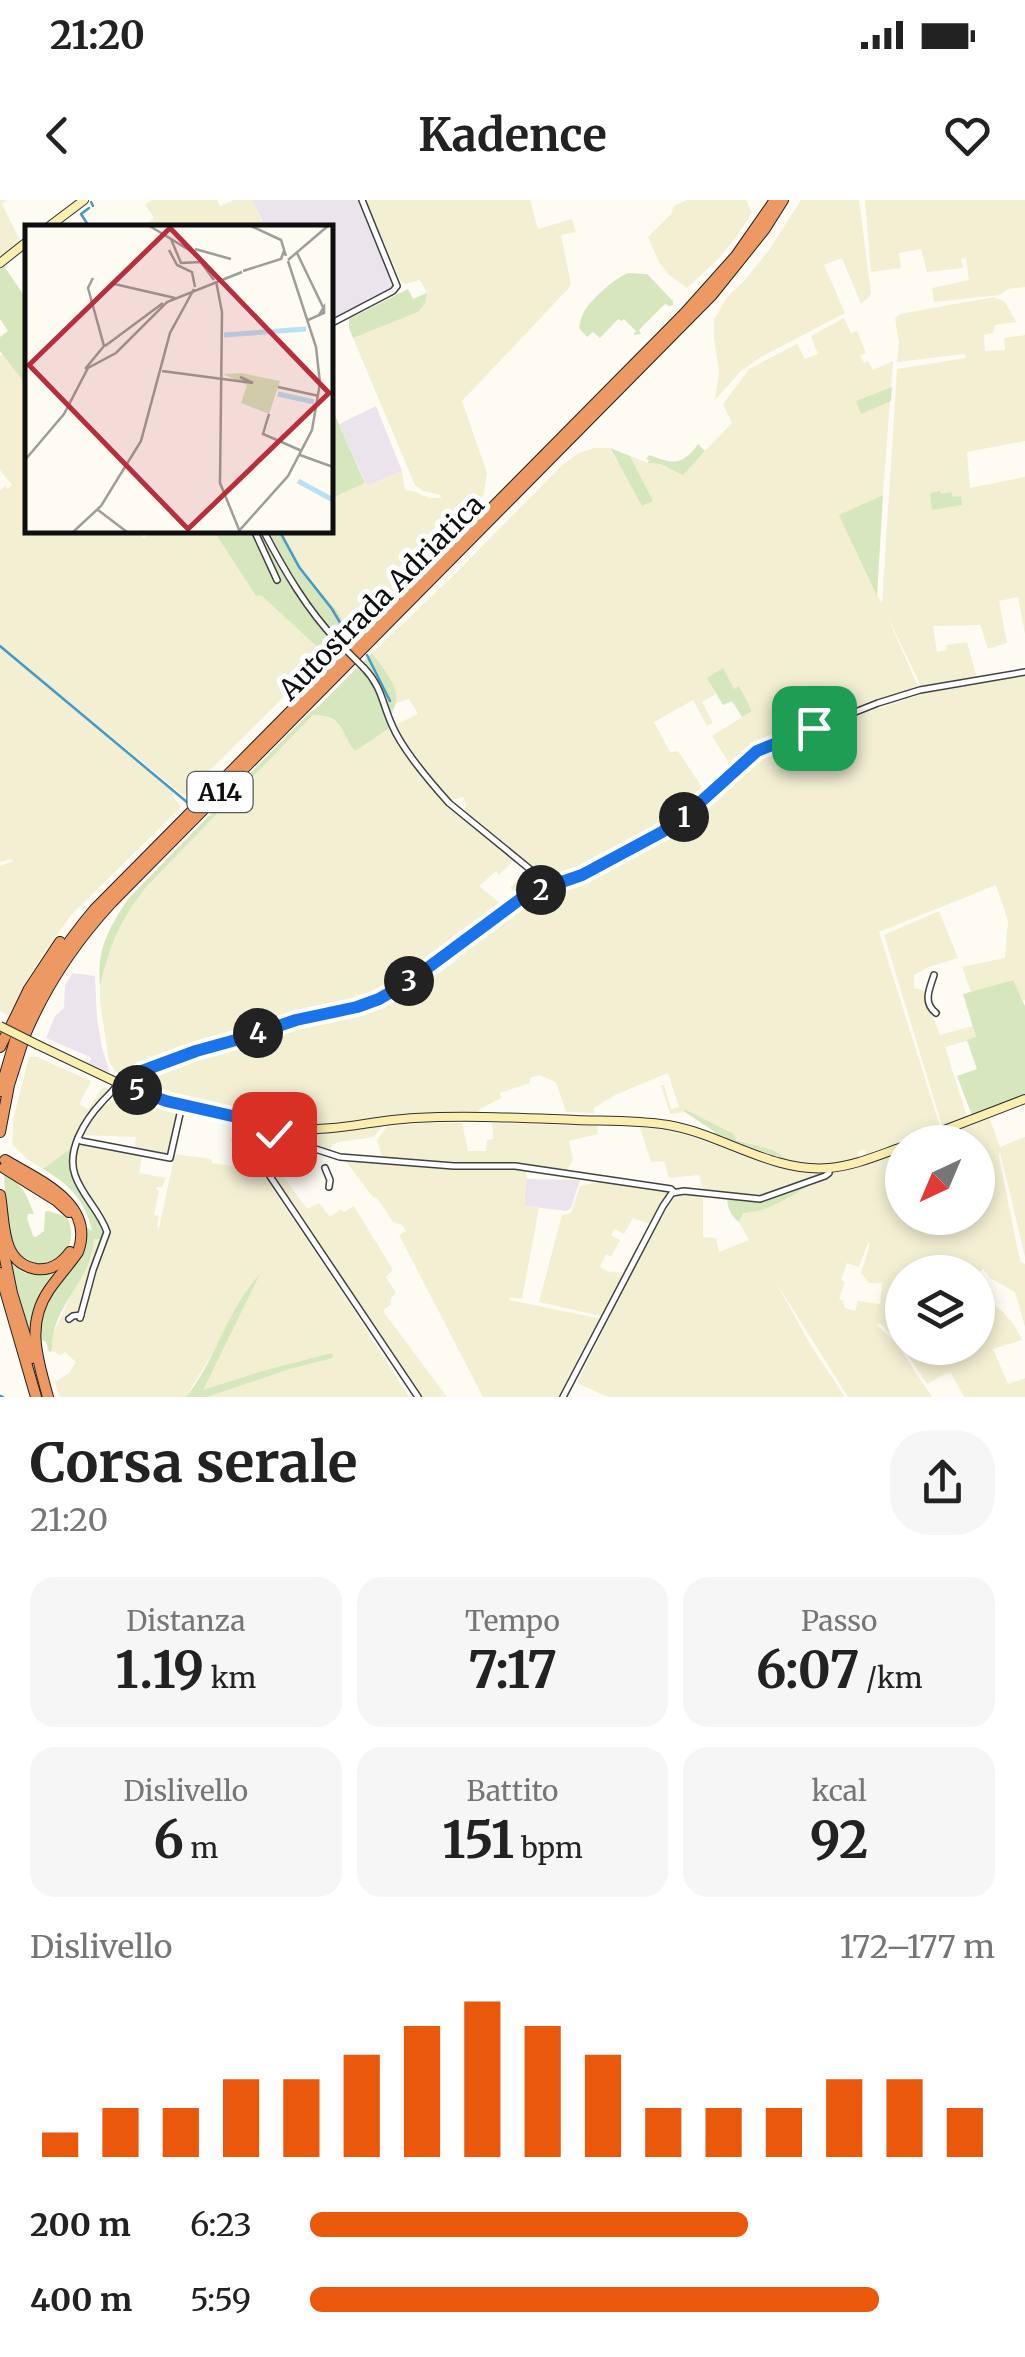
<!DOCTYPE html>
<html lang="it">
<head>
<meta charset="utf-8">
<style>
  :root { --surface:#fff; --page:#f6f6f6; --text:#222; --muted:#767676; --accent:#ea580c }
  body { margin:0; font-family:Merriweather,serif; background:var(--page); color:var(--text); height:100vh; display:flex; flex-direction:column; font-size:38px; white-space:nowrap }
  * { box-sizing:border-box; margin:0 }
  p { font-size:32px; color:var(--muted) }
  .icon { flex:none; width:55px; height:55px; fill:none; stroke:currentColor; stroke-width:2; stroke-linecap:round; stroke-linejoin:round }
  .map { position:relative; height:1197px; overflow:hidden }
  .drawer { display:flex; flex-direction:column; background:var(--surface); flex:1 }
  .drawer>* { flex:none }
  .needle { width:65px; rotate:224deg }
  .buttons { position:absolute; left:885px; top:925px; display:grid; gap:20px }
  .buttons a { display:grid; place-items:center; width:110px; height:110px; border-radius:50%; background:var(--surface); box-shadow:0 5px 15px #0003; font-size:50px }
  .pin { position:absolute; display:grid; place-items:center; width:85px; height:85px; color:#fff; margin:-42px; border-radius:20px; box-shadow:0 5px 15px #0006 }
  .km { position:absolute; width:50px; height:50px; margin:-25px; border-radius:50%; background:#222; color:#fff; font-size:28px; line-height:50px; text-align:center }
  .round { display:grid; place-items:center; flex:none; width:105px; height:105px; border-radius:40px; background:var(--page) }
  .overview { display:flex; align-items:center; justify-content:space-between; height:170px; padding:0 30px }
  h1 { font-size:55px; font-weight:700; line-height:75px }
  .figures { display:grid; grid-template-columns:repeat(3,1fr); gap:15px; height:170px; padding:10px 30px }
  .figures div { display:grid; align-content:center; border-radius:25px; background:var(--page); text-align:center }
  .figures b { font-size:50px; font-weight:700 }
  .figures small { font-size:28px; font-weight:400 }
  .figures p { font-size:28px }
  .chart { height:280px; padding:20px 30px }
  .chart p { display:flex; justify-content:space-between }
  .chart svg { width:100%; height:180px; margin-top:10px; stroke:var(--accent); stroke-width:6 }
  ul { padding:0 30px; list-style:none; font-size:32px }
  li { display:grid; grid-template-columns:160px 120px 1fr; align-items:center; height:75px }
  li i { height:25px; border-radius:12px; background:var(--accent) }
  .status { display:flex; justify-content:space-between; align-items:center; height:70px; padding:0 50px; background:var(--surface); direction:ltr }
  .status svg { height:28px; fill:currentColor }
  header { display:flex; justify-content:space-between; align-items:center; height:130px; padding:0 30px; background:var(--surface); font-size:45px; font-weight:700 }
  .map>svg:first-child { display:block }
  .industrial { fill:#ece4ed }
  .farmland { fill:#f3efd3; fill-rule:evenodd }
  .green { fill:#d6e7bd }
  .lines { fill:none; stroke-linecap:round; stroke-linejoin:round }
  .stream { stroke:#459ac6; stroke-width:2.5 }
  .street-casing { stroke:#424242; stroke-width:8 }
  .secondary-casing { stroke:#313131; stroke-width:10 }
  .highway-casing { stroke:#202020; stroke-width:12 }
  .street { stroke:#fff; stroke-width:5 }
  .secondary { stroke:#faeeb1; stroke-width:8 }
  .highway { stroke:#ec9963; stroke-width:10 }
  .street-bridge-casing { stroke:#424242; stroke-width:8; stroke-linecap:butt }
  .secondary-bridge-casing { stroke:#313131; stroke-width:10; stroke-linecap:butt }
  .street-bridge { stroke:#fff; stroke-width:5 }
  .secondary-bridge { stroke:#faeeb1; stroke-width:8 }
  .route-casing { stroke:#fff; stroke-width:20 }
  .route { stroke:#1a73e8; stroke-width:12 }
  .labels { text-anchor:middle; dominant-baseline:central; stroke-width:10; stroke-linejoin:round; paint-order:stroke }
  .shield { fill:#fff; stroke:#575757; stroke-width:2.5 }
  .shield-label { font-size:25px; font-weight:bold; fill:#0f0f0f }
  .street-label { font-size:28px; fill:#0f0f0f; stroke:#fff }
  .inset-river { fill:none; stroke:#bae1f3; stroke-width:5 }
  .inset-road { fill:none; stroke:#9e9d97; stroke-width:2.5 }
  .view { fill:#b82e3d; fill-opacity:0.15; stroke:#b82e3d; stroke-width:5 }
  .inset-edge { fill:none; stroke:#0f0f0f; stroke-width:5 }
</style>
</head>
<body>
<div class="status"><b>21:20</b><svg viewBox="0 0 49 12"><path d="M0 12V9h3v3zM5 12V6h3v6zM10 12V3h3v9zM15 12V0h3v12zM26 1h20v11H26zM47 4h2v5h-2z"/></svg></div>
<header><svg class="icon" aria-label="back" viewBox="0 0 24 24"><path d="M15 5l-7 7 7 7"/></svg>Kadence<svg class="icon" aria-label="heart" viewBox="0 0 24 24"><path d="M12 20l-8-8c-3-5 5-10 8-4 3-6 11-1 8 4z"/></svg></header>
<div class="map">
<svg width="1025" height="1197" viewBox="0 0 1025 1197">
  <rect width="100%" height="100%" fill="#fefbf2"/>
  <g class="industrial">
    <polygon points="252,0 359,0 394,84 392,87 330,120 330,28 265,27"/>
    <polygon points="376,206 402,271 367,286 339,224"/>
    <polygon points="73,773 95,776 97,818 102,848 110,873 88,863 92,859 90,857 46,838 55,816 64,808 65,785"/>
    <polygon points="526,979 580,980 571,1008 567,1011 524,1006"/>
  </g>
  <g class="farmland">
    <polygon points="0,0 7,0 2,4 21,43 0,60"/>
    <polygon points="152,0 217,0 220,6 234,0 252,0 264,27 141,28 154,18 145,4"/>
    <polygon points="366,0 530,0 538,29 572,19 576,32 561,35 571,84 568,89 462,201 487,273 484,293 475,312 352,439 338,412 305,373 281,330 330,330 330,299 365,283 367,286 402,271 405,290 413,291 429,298 441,298 440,295 423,291 415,285 353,138 418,112 427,93 420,80 405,84 400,80"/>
    <polygon points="687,0 746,0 752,12 737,36 719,58 687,88 669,75 659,62 648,37 671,14 674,6"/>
    <polygon points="801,0 859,0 871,93 869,97 861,104 842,58 824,65 845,113 761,157 740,172 715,200 719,171 714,138 714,120 727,97 743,82 769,50"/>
    <polygon points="865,0 1025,0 1025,87 1008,89 1000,95 934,102 932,88 969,80 966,58 961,59 963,68 927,72 921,49 899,53 901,68 871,72"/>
    <polygon points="994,97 1005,102 1016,122 995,125 993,133 984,135 985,151 1005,150 1004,138 1025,135 1025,241 967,252 970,288 1025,277 1025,434 1018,397 999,401 1007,443 988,449 980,425 933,426 937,452 947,450 946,445 967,442 977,478 922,488 884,409 919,489 869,504 768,545 733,569 712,536 752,511 738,487 734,489 708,478 716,494 702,502 713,523 707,526 693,500 654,522 670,552 678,551 705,592 669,625 614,656 578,675 553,682 520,698 510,687 525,672 523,661 463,613 466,605 463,597 449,601 423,569 393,526 418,514 409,499 396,503 391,483 372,453 453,376 562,265 579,253 594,248 609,248 643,306 652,301 630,256 648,263 661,264 683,274 732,223 723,204 749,169 797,144 805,159 818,154 811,136 844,118 851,133 857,131 866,153 860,156 864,163 868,161 873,170 893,161 883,295 840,315 882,404 897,169 966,158 965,154 897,162 899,143 895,118 900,114"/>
    <polygon points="3,154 27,186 28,330 141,330 139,332 143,338 152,333 151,330 213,330 256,396 261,394 326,455 184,596 28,469 174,592 172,595 181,607 71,715 34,768 8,816 0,811 0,666 13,661 12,659 0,662 0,290 5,286 8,289 12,285 0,270 0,156"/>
    <polygon points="1025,475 1025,800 1022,800 1012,780 971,792 962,767 1005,758 1008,721 996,685 879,732 941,929 868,957 864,949 858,952 860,960 820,966 790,961 773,950 735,939 734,934 685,910 685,912 670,914 661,885 664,885 671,909 679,907 668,873 615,895 594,908 594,913 566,912 556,882 539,875 530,878 530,883 500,893 501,898 480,909 477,915 315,926 291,925 165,898 128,883 142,873 190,856 385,805 401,798 455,762 461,753 466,741 513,708 536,694 592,673 651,643 686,620 756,558 830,524 925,493"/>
    <polygon points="313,515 323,515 340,524 345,530 347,541 391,527 440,595 515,659 499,675 496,671 479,686 506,708 410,779 378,797 360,804 352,802 337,806 324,812 191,851 127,880 115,871 109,861 100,802 100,786 106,758 126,713 147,686"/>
    <polygon points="939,711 958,758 929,767 914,775 914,788 926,791 926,798 940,835 973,826 976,838 945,847 968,920 943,929 884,735"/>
    <polygon points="29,857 37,857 91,881 79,904 88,909 103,887 114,891 101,902 74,946 43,969 27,959 12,944 13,920"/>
    <polygon points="122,891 179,910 169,958 134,951 136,937 82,935 100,908 110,903"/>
    <path d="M989,917L1000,947L1025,937V1057L1000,952L999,956L1020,1061L1025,1064V1127L1015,1092L990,1078L983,1069L978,1074L902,1072V1146L882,1125L878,1123L877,1125L897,1144L932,1197H848L774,1079L810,1144L845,1197H608L577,1183L642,1052L667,1006L677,995L703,996V1037L716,1038L719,1052L749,1040L739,1022L743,1013H751L786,1000L832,972L867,964L902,951V1018H978V942H924ZM868,1043L870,1044L861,1073L869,1083H882L880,1104L858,1101L855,1111L845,1108L843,1101L839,1099L845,1082L841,1080L847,1063L859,1067Z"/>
    <polygon points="427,923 462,923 468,951 486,951 487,940 493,939 492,923 597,926 598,934 569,941 573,960 566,972 494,965 495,963 491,962 464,964 383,959 377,940 387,926"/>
    <polygon points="382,927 374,937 339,942 332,945 329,952 271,932 271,929 288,933 320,933"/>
    <polygon points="640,928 655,928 690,936 781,968 824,974 760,998 704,992 699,975 669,978 664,961 651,962"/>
    <polygon points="241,929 251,932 307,1009 319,1003 330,1017 341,1009 344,1012 354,1006 393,1070 386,1077 396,1093 391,1098 391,1104 383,1111 447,1197 422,1197"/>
    <polygon points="230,937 242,943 346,1098 409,1197 207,1197 290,1169 333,1158 331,1154 262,1171 202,1191 258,1077 186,1197 59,1197 55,1182 69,1173 76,1162 65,1152 60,1155 52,1151 52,1136 93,1048 94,1038 105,1039 93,1070 82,1119 85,1117 86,1103 110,1036 75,973 75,954 78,942 142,956 139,973 166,978 162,987 157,987 156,989 159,991 154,1015 159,1016 157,1027 159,1028 175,954 211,959 212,963 237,967"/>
    <polygon points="344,959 440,968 527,970 524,1006 539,1008 522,1099 510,1097 509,1100 602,1119 561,1197 483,1197 399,1035 406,1031 402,1025 393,1022 377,998 373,997"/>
    <polygon points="598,982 671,992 652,1025 633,1018 624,1034 615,1029 611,1035 620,1040 611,1057 606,1054 600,1067 611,1073 613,1071 626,1077 605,1117 539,1102 562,1015 571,1013 580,986"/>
    <polygon points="978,1080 982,1095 1003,1112 1014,1125 1022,1140 993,1149 1008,1184 1025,1178 1025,1197 964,1197 951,1173 945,1174 927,1184 903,1148 978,1148"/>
  </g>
  <g class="green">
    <polygon points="2,63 27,100 27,186 0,151 0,137 8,131 0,119 0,66"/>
    <path d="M628,73L647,74L673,101V105L670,106L665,104L639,130L641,134L633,135L636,131L624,119L621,121L618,119L600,138L593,132L587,137L579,128C580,123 581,117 584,112C591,99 614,79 628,73Z"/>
    <polygon points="408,89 413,99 427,93 425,103 418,112 353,138 349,128 349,119"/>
    <polygon points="892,187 891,201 861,214 856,201"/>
    <polygon points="330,204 365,283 330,299"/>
    <path d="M698,244L705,251L683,275L661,264L648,263L649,260L646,259L649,255C672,264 683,266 698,244Z"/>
    <polygon points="610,248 630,256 653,301 642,306"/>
    <polygon points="940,291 941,294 951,292 953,297 961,296 962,305 932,310 930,293"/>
    <polygon points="883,295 877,396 839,315"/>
    <polygon points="213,330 281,330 305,373 338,412 352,439 326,455 261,395 256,396"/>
    <path d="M372,453C380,465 400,486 396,502C395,508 391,513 389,519L391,527L355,551C339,532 346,516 313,515L147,686C120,720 110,744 100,786C96,750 109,728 128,699L310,512L319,506Z"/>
    <polygon points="723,468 734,489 739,486 752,511 742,517 732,501 723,505 707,478"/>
    <polygon points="1013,780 1025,806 1025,899 973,918 957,876 977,869 967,840 976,837 963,794"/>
    <polygon points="684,909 734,934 736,940 773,950 790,961 713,934 715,932 685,912"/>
    <path d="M74,946V976L103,1023L105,1039H94C92,1082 50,1106 52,1151L49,1152L46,1142L38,1138L41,1115L47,1103L78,1060L84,1026L92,1031C85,1000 70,985 43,969Z"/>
    <path d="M4,974C23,984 26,994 34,1014H28L27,1018L33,1036L36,1037L44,1031L45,1012L48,1011L67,1017C78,1038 67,1065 41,1065C32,1065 25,1060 17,1056L6,1028Z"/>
    <path d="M809,986C790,997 766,1013 743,1013L739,1022C731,1016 728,1009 727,999L761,1001Z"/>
    <polygon points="10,1063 26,1074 27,1072 41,1075 59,1070 30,1131 28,1130"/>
    <path d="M260,1074L203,1190L262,1171L332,1153L333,1158L290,1169L207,1197H186C216,1160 227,1109 260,1074Z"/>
  </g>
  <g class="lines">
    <g class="stream">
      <polyline points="91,2 93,6"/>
      <polyline points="89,8 81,14 90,28"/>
      <polyline points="279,330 299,367 332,409 351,441"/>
      <polyline points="0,446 188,603"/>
      <polyline points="367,455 390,501"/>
      <polyline points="0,1196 3,1197"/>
    </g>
    <defs>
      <g id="street">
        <polyline points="330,124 393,91 397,86 362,0"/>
        <polyline points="254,330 277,380"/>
        <path d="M263,330C284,370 307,410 338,442"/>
        <path d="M364,468C382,487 382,503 392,525C402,549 431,583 449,603L542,679L547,687"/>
        <path d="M934,775C930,788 922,802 936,813"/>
        <polyline points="123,885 142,871 196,851 243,838 296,820 357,807 379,799 410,781 519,700 547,687 582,675 662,632 684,617 732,571 757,551 878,503 920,490 1025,472"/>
        <polyline points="235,917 237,927 418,1197"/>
        <polyline points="263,923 261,929 263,932 340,957 454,966 515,966 671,989 674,992"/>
        <polyline points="78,938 81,941 170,958 182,905"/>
        <polyline points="325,968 330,980 329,987"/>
        <path d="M80,1118L93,1070L107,1032C100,1011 82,996 75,975C66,950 86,919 102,902C108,895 114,891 118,883"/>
        <polyline points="69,1119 73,1116 81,1115"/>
        <polyline points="563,1197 663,1006 672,993 684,991 760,999 825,976 829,973 829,968"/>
      </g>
      <g id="secondary">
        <polyline points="47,28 84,0"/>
        <polyline points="0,63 28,41"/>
        <path d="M38,845L118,883L166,901L293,929C334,932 374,920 415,918C468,915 522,918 576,920C606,921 638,920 668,925C722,934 772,973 829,968C854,966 879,955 902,947"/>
        <polyline points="913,942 1025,899"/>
      </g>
      <g id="highway">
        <polyline points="10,828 29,789 60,742"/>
        <path d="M19,832C37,787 63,747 94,710L684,114L736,56L775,0"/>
        <path d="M25,835C46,785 75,742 112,702L712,95L764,30L783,0"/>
        <polyline points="0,847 7,833"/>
        <polyline points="0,891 16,837"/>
        <polyline points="0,932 9,885 23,841"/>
        <path d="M5,960C38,980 96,1003 78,1052C69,1065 58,1077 49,1090C25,1125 38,1160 48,1197"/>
        <polyline points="4,968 57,1001 69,1012"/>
        <path d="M0,995C5,1021 0,1063 36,1069C51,1071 62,1063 70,1052"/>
        <polyline points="1,1039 12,1093 32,1158"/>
        <polyline points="0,1073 36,1197"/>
      </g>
    </defs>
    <use href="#street" class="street-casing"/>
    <use href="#secondary" class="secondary-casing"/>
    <use href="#highway" class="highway-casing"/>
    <use href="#street" class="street"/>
    <use href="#secondary" class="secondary"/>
    <use href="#highway" class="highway"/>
    <defs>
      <polyline id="street-bridge" points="338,442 364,468"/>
      <polyline id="secondary-bridge" points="0,826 38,845"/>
    </defs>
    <use href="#street-bridge" class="street-bridge-casing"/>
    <use href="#secondary-bridge" class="secondary-bridge-casing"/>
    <use href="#street-bridge" class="street-bridge"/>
    <use href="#secondary-bridge" class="secondary-bridge"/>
  </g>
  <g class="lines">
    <defs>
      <polyline id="route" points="274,934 263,932 261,929 263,923 166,901 123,885 142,871 196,851 243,838 296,820 357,807 379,799 410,781 519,700 547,687 582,675 662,632 684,617 757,551 814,528"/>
    </defs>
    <use href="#route" class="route-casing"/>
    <use href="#route" class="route"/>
  </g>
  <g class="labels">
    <rect class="shield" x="187.5" y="572" width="65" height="40" rx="8"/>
    <g class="shield-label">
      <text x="220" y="592">A14</text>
    </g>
    <g class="street-label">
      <text transform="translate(381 397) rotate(-45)">Autostrada Adriatica</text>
    </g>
  </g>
  <g transform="translate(25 25)">
    <rect width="308" height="308" fill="#fefbf2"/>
    <path d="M216,148L255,156L244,189L216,178L222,160L198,149Z" fill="#d6e7bd"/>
    <path class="inset-river" d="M199,110L281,104M253,169L289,177M273,256L308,275"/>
    <path class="inset-road" d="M123,0L169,28L189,55M224,0L256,15L261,31M146,14L156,38L176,37M170,24L206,34M144,25L152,40L167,47L170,62M272,28L298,82M263,35L304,0M218,46L256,34L259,26M191,56L197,87L195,258L215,307M85,58L150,73M283,95L299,88V82L294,90M80,121L138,78M60,144L79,121L63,63L68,53M137,146L228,158L215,152M253,162L294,171M244,189L238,209L277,226M275,230L308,242M0,235L39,189L63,143L91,128L142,77L217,47M73,285L102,307M48,307L76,281L116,216L145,108L169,64M213,307L263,251L287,205L295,158L291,122L263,36"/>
    <path class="view" d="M145,3L304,168L163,304L4,140Z"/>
    <rect width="308" height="308" class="inset-edge"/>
  </g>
</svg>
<div class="buttons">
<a><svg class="needle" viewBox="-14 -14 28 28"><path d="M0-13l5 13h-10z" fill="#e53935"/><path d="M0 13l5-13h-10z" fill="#767676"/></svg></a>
<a><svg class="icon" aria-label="layers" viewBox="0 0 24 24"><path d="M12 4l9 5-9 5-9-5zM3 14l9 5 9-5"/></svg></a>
</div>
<div class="pin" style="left:814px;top:528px;background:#1e9e55"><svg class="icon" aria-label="arrive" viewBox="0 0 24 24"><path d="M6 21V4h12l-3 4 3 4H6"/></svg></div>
<div class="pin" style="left:274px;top:934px;background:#d93025"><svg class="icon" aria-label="check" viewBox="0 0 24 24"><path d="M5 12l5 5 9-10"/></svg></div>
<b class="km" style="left:684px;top:617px">1</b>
<b class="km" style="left:541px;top:690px">2</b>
<b class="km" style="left:409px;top:781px">3</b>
<b class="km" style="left:258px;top:833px">4</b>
<b class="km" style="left:137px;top:890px">5</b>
</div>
<section class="drawer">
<div class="overview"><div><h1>Corsa serale</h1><p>21:20</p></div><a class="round"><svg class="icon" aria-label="share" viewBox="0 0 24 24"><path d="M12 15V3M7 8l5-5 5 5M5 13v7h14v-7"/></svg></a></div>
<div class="figures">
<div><p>Distanza</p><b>1.19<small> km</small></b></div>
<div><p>Tempo</p><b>7:17</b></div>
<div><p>Passo</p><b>6:07<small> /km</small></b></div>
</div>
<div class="figures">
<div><p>Dislivello</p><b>6<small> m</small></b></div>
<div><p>Battito</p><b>151<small> bpm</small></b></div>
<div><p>kcal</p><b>92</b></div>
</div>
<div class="chart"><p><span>Dislivello</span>172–177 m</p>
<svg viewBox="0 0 160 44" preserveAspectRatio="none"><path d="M5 44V38M15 44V32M25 44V32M35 44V25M45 44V25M55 44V19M65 44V12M75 44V6M85 44V12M95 44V19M105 44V32M115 44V32M125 44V32M135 44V25M145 44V25M155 44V32"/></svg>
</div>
<ul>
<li><b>200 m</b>6:23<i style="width:64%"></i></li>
<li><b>400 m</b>5:59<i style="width:83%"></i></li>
</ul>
</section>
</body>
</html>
